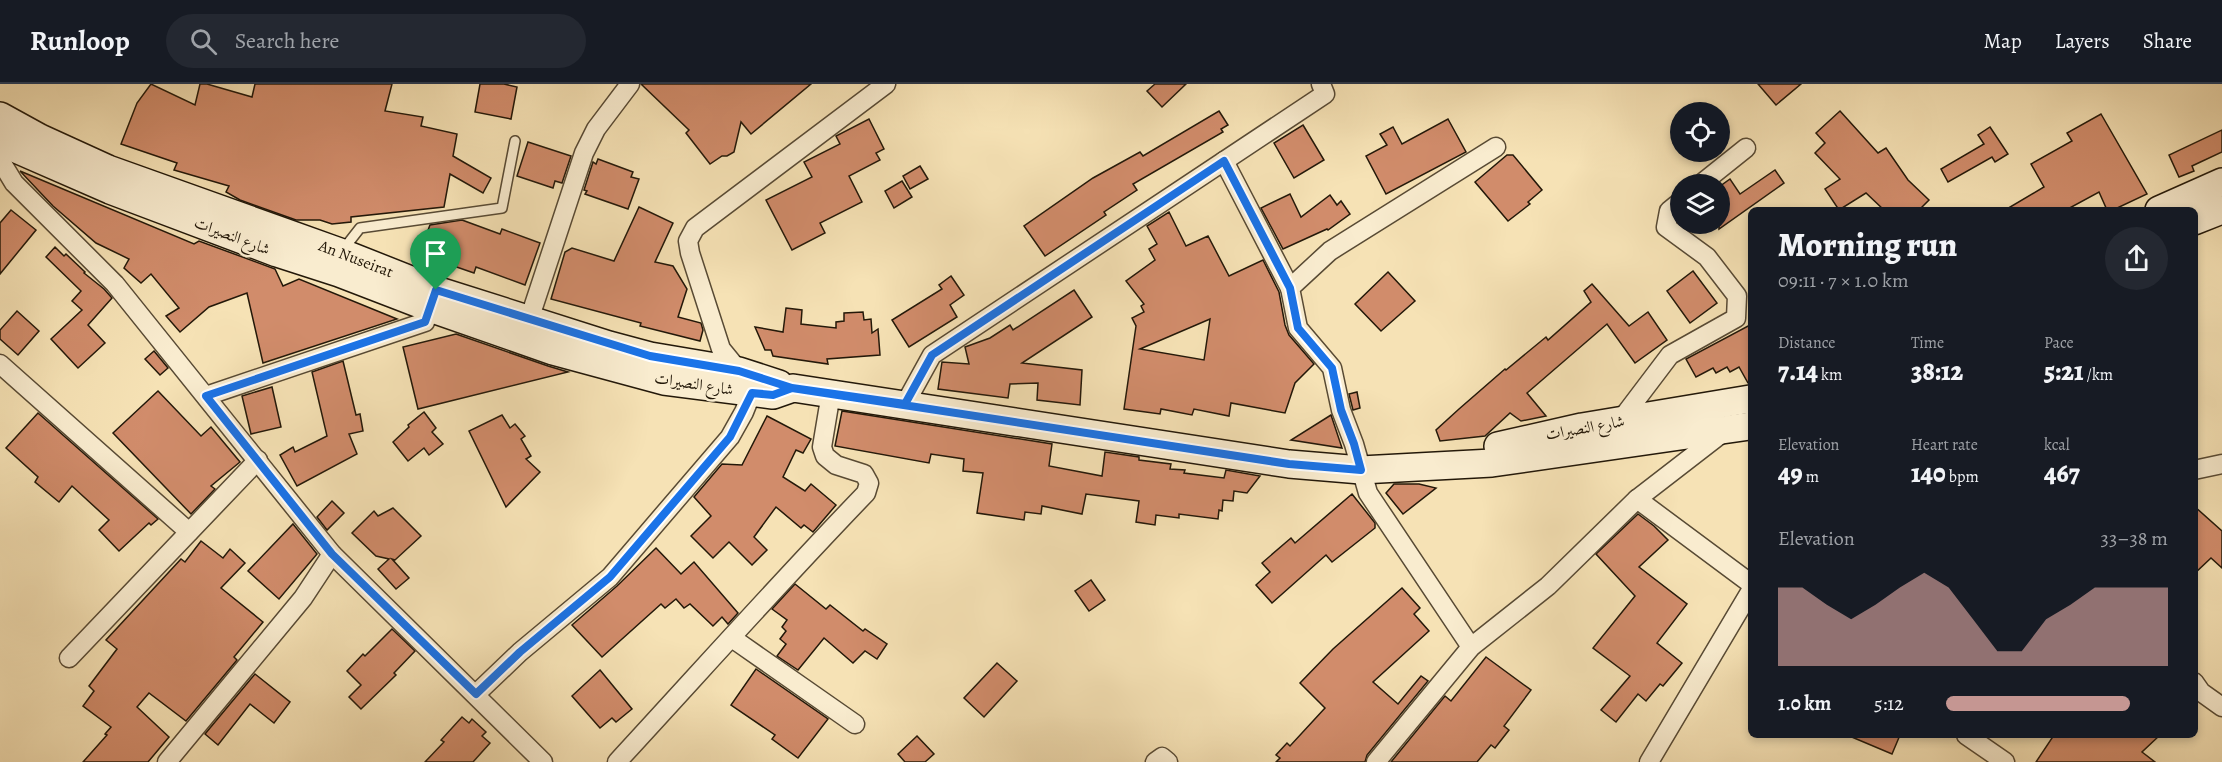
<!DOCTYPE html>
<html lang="en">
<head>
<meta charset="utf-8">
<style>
  :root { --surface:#171b24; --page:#242831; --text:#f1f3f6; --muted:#9ea1a6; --line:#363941; --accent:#c59692 }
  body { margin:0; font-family:Alegreya,Amiri,serif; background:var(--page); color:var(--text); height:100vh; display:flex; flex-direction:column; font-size:22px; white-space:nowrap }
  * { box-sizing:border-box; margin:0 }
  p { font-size:20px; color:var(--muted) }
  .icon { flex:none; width:33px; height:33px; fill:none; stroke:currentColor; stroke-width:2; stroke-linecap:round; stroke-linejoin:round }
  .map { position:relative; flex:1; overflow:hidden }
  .details { position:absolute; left:1748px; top:123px; width:450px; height:531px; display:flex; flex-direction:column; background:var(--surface); border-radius:9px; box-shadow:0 3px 9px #0003 }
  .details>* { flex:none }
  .tools { position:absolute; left:1670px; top:18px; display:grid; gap:12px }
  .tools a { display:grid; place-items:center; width:60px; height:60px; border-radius:50%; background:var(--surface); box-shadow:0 3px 9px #0003; font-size:30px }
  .pin { position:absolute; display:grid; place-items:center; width:51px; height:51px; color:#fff; margin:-62px -26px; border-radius:50% 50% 50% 0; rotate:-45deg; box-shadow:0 0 6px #0007 }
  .pin .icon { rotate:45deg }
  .round { display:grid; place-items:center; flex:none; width:63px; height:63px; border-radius:32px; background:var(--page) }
  .summary { display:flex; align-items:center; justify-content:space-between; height:102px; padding:0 30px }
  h1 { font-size:33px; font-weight:800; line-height:45px }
  .figures { display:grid; grid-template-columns:repeat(3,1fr); gap:9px; height:102px; padding:6px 30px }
  .figures div { display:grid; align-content:center }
  .figures b { font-size:26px; font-weight:800 }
  .figures small { font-size:16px; font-weight:400 }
  .figures p { font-size:16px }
  .chart { height:168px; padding:12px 30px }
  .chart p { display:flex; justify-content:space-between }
  .chart svg { width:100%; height:108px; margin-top:6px; fill:var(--accent); opacity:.7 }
  ul { padding:0 30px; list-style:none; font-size:20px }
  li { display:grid; grid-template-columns:96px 72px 1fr; align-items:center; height:45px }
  li i { height:15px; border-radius:8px; background:var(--accent) }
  header { display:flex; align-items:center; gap:36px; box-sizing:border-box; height:84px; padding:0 30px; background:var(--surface); border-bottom:2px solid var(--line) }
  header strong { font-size:28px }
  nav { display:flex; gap:33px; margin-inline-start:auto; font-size:21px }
  .search { width:420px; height:54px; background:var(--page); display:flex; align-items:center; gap:15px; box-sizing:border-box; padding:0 21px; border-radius:33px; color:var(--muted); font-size:22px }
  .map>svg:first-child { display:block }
  .building { fill:#d18c6b; stroke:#231809; stroke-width:1.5; fill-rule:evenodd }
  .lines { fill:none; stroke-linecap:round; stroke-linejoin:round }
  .service-casing { stroke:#584a34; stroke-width:12 }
  .minor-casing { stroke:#584a34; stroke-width:21 }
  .secondary-casing { stroke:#231809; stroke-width:30 }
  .service { stroke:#f9eccf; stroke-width:9 }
  .minor { stroke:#f9eccf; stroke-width:18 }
  .secondary { stroke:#f9eccf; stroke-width:27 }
  .route-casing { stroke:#fff; stroke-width:12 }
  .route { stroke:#1a73e8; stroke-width:8 }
  .labels { text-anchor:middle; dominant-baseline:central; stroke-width:5; stroke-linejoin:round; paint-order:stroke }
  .street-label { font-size:16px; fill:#231809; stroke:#f9eccf }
</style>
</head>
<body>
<header>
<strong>Runloop</strong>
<div class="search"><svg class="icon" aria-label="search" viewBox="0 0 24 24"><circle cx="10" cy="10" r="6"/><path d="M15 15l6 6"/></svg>Search here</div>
<nav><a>Map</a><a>Layers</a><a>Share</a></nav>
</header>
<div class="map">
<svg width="2222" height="678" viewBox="0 0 2222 678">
  <rect width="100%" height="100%" fill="#f6e2b5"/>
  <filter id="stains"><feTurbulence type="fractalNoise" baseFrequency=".00333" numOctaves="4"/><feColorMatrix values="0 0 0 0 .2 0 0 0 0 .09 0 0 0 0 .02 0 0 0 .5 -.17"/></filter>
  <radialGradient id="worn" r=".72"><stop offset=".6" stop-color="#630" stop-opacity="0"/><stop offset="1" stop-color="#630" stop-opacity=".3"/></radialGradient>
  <g class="building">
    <polygon points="151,0 195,21 200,0 207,0 252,13 255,0 392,0 385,27 423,33 421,42 457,50 453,72 491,94 483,109 450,90 444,123 351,133 351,138 332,140 320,136 296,136 240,116 226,108 229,102 174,86 177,79 121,60 137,19"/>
    <polygon points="480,0 504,0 517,3 511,35 475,28"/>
    <polygon points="641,0 811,0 751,50 741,38 734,68 727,72 722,72 710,80 686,49 689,46"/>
    <polygon points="1155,0 1186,0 1162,23 1147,7"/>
    <polygon points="1758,0 1801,0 1776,21"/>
    <polygon points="1219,27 1228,41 1221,45 1223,48 1133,100 1137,106 1104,128 1106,131 1045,172 1024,142 1093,94 1140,68 1143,72"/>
    <polygon points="1840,27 1878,69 1886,64 1908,96 1929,116 1919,126 1884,126 1866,109 1839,126 1825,105 1840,95 1815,69 1825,59 1816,49"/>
    <polygon points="2101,30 2147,110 2113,126 2107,126 2099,108 2066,126 2005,126 2044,103 2031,80 2072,57 2067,49"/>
    <polygon points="869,35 884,65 876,69 880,76 849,92 862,118 820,139 825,149 792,166 766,116 812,93 804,78 840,60 836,52"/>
    <polygon points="1448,35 1466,68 1386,110 1366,72 1387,61 1380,50 1393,43 1402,60"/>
    <polygon points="1303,41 1324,76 1294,94 1274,59"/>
    <polygon points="1990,43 2008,70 1995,78 1992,73 1948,98 1941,85 1984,60 1978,51"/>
    <polygon points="2222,46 2222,68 2192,82 2194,87 2179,93 2169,71"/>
    <polygon points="528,58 571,72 562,99 555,97 553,104 517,92"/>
    <polygon points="1507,71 1513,71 1542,106 1528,118 1530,120 1508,137 1475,98"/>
    <polygon points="598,75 633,88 631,93 639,95 628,125 585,110 587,107 584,106 593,78 596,80"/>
    <polygon points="920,82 928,95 910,105 903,92"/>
    <polygon points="1775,86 1784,99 1719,145 1719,103 1730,95 1740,110"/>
    <polygon points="20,87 194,160 199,157 275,185 283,202 299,195 397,235 263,279 247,209 209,223 180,248 166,232 179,224 151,190 141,199 124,184 129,175 96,159 53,122"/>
    <polygon points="902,97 912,113 894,124 885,107"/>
    <polygon points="1290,110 1301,133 1330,111 1337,121 1341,117 1350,130 1328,146 1327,145 1283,165 1261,124"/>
    <polygon points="639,123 673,139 655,178 673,182 687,205 678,233 701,239 703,246 700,257 640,242 641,239 551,215 565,168 572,164 614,177"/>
    <polygon points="11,126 36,146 0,190 0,139"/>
    <path d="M1169,128L1186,162L1208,152L1229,192L1263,176L1279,208L1285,241L1289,251L1314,280L1295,299L1285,329L1231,319L1229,332L1194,325L1192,331L1161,325L1160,330L1124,325L1136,242L1132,234L1144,228L1141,222L1144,220L1126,197L1155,176L1149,165L1157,160L1147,142ZM1210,235L1204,276L1140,265Z"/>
    <polygon points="462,136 500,150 502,145 540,159 525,201 476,183 474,189 419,170 430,141"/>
    <polygon points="55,163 64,172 66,170 85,188 84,189 104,205 112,214 88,241 105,259 78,284 51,255 82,226 72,217 81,207 46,173"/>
    <polygon points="1693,187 1717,219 1690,239 1667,207"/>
    <polygon points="1388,188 1415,217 1381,247 1355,220"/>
    <polygon points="951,192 964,211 950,221 957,233 909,263 892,236 942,205 939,201"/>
    <polygon points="1592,200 1629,242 1648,228 1667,256 1635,279 1607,240 1527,309 1546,332 1521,337 1510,329 1485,352 1440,357 1436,346 1459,325 1505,285 1506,286 1546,253 1548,256 1591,218 1584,207"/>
    <polygon points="1074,206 1092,233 1022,279 1082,286 1080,321 1037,316 1038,299 1010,300 1008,314 938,305 942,278 969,280 965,263 990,254 1010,241 1013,246"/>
    <polygon points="786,224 802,226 801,240 836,244 836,238 844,237 844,229 863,228 864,236 871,235 872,249 878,245 880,271 827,275 828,280 773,272 771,266 765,266 755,243 783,248"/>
    <polygon points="17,227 39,247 18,271 0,255 0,246"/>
    <polygon points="1750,241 1750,300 1748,299 1739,283 1730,288 1727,283 1716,289 1713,284 1696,293 1686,275"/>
    <polygon points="456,250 548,282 568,288 418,325 403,263"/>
    <polygon points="154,267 168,284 160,291 145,275"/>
    <polygon points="343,277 356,331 360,330 363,347 349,350 357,370 297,402 280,371 293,363 295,368 327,352 312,288"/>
    <polygon points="272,303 281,343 251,350 242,312"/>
    <polygon points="158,307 201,352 211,343 240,378 211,402 215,405 191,430 113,349"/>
    <polygon points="1357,308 1360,324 1353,326 1349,310"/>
    <polygon points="842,327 1052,360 1049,382 1102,392 1105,368 1139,373 1139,376 1171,380 1170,385 1185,386 1184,389 1224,394 1226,386 1260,392 1247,409 1234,407 1233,417 1223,416 1222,427 1219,426 1218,435 1179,430 1179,434 1156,431 1155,441 1136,438 1139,417 1086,410 1082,430 1042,422 1041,430 1025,428 1024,436 977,429 983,389 963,387 964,375 931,370 929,379 835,362"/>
    <polygon points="424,328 436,344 432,348 443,360 429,371 424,364 408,377 393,358 409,343 408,341"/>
    <polygon points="38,329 158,435 151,441 149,439 119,467 99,446 109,436 72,402 59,418 35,398 38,393 6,364"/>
    <polygon points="502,331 510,344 515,340 525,352 521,355 531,372 526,375 540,388 506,423 469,347"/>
    <polygon points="1331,331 1342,364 1291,356"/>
    <polygon points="767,332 811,355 803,369 796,366 783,393 805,407 811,400 836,421 813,448 804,441 801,444 776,423 754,453 767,466 752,481 729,458 713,474 691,452 711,432 694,413 722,380 742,381"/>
    <polygon points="1394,400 1419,400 1436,404 1403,430 1386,409"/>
    <polygon points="1352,410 1375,439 1375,444 1332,478 1326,471 1272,519 1256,501 1270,488 1262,479 1291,454 1295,459"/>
    <polygon points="332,417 344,429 327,446 317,433"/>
    <polygon points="2194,422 2222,447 2222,484 2211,474 2194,490"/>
    <polygon points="393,424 421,452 395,476 392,475 409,494 396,505 378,485 389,475 376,472 352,449 374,427 378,432"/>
    <polygon points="1638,430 1654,442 1668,456 1639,483 1687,520 1657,559 1682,579 1663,602 1660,600 1646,617 1638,610 1616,638 1601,626 1630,592 1593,564 1635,512 1596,470"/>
    <polygon points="293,440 317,470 279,515 248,487"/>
    <polygon points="201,457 223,474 230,465 245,479 221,504 263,538 234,573 237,576 186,637 149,609 137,623 169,653 148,678 83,678 107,651 105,650 111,643 83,622 94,607 89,602 117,565 106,556 181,475 185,478"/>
    <polygon points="656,464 681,490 694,478 738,529 728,540 722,533 713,542 690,520 684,524 676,515 665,524 661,520 602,573 572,541 617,502"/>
    <polygon points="1091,496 1105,516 1089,527 1075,507"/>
    <polygon points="795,500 826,525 830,521 863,547 865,545 887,560 877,575 865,567 853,579 824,554 798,586 777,572 786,560 780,555 786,547 782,543 787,536 772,525"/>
    <polygon points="1402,504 1420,524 1414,530 1429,547 1373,598 1398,620 1421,592 1428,597 1367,671 1365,678 1276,678 1280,674 1276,671 1287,659 1290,662 1325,624 1300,599 1333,565"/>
    <polygon points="392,545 415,567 394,589 396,591 361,625 349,613 361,601 347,587 363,570 365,572"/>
    <polygon points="1486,573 1531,606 1504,642 1509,646 1495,664 1491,661 1477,678 1391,678 1445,612 1451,617"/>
    <polygon points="997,579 1017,597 984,633 964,614"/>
    <polygon points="756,585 828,635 798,674 772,655 775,651 731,621"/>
    <polygon points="600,586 632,625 616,638 612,634 600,644 572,612"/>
    <polygon points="255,590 290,618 274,639 250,620 218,661 205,650"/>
    <polygon points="462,633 469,639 472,635 486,648 482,652 490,659 473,678 425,678 444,658 441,656"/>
    <polygon points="1847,651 1900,651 1892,670"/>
    <polygon points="2054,651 2160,651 2142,668 2155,678 2036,678"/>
    <polygon points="917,652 934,670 925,678 905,678 898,670"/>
  </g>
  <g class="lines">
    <defs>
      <polyline id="service" points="342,167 360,144 502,124 515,57"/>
      <g id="minor">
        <polyline points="0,76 14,99 115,200 332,470 543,678"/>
        <polyline points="1224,77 1290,204"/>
        <polyline points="1701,100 1746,64"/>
        <polyline points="529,236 584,69 596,45 630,0"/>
        <polyline points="0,280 189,448"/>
        <polyline points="739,287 721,265 690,169 688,157 695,144 886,0"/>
        <polyline points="206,312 425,238 433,213"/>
        <polyline points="905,320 932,271 1325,10 1321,0"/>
        <polyline points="1620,337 1670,271 1736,234 1737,212 1707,173 1666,143 1669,127 1680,118"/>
        <polyline points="2194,386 2222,380"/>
        <polyline points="1637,415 1750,499"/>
        <polyline points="732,554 855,640"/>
        <polyline points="1471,563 1368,409 1354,360 1341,326 1332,284 1298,244 1290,204 1330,167 1496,63"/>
        <polyline points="69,574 258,376"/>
        <polyline points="2194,598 2201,608 2222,623"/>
        <polyline points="476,610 520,568 610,493 730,353 744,328 756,298"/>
        <polyline points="1966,651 2005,678"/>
        <polyline points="167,678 303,514 332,470"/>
        <path d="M617,678C700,588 781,497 866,409L869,399L864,390L836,381L825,372L822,363L831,309"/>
        <polyline points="1155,678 1162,673 1168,678"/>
        <polyline points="1376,678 1471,563 1548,502 1637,415 1725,347"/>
        <polyline points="1649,678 1750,508"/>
      </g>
      <g id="secondary">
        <polyline points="0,32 40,54 108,85 340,168 436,206 609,261 650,272 739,287 779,300"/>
        <polyline points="0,58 110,106 277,169 339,189 430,224 553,267 664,297 773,311 793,304 1289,380 1361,386 1492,379 1750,342"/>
        <polyline points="2159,126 2222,98"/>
        <polyline points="2194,137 2222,126"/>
        <polyline points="1498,362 1582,343 1750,315"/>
      </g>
    </defs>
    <use href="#service" class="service-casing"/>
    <use href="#minor" class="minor-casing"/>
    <use href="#secondary" class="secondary-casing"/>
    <use href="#service" class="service"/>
    <use href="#minor" class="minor"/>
    <use href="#secondary" class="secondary"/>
  </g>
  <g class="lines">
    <defs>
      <polyline id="route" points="436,206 425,238 206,312 332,470 476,610 520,568 610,493 730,353 752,309 773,311 792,304 1289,380 1361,386 1354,360 1341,326 1332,284 1298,244 1290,204 1224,77 932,271 905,320 792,304 739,287 650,272 436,206"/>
    </defs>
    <use href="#route" class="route-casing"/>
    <use href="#route" class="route"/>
  </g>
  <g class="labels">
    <g class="street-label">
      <text transform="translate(232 152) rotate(21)">شارع النصيرات</text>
      <text transform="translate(356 175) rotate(21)">An Nuseirat</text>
      <text transform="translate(694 300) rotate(9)">شارع النصيرات</text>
      <text transform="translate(1585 344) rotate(-10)">شارع النصيرات</text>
    </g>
  </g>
  <rect width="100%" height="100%" filter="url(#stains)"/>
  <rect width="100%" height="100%" fill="url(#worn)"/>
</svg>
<div class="tools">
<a><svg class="icon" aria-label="locate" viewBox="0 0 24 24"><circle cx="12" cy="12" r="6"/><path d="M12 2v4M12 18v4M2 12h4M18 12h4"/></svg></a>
<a><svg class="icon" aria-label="layers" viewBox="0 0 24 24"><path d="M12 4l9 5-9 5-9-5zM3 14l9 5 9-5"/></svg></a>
</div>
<div class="pin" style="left:436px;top:206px;background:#1e9e55"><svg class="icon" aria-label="arrive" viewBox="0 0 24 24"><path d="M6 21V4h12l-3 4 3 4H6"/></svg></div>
<section class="details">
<div class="summary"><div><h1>Morning run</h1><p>09:11 · 7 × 1.0 km</p></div><a class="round"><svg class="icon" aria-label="share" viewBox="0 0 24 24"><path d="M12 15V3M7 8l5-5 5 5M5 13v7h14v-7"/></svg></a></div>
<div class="figures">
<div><p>Distance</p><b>7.14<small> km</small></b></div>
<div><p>Time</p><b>38:12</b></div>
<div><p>Pace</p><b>5:21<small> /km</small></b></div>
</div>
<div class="figures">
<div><p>Elevation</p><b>49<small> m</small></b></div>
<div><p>Heart rate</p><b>140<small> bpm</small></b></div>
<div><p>kcal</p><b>467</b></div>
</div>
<div class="chart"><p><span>Elevation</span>33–38 m</p>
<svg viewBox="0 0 160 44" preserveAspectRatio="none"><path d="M0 44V12L10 12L20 19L30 25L40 19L50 12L60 6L70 12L80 25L90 38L100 38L110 25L120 19L130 12L140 12L150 12L160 12V44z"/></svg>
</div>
<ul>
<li><b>1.0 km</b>5:12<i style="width:83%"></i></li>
</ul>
</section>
</div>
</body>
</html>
